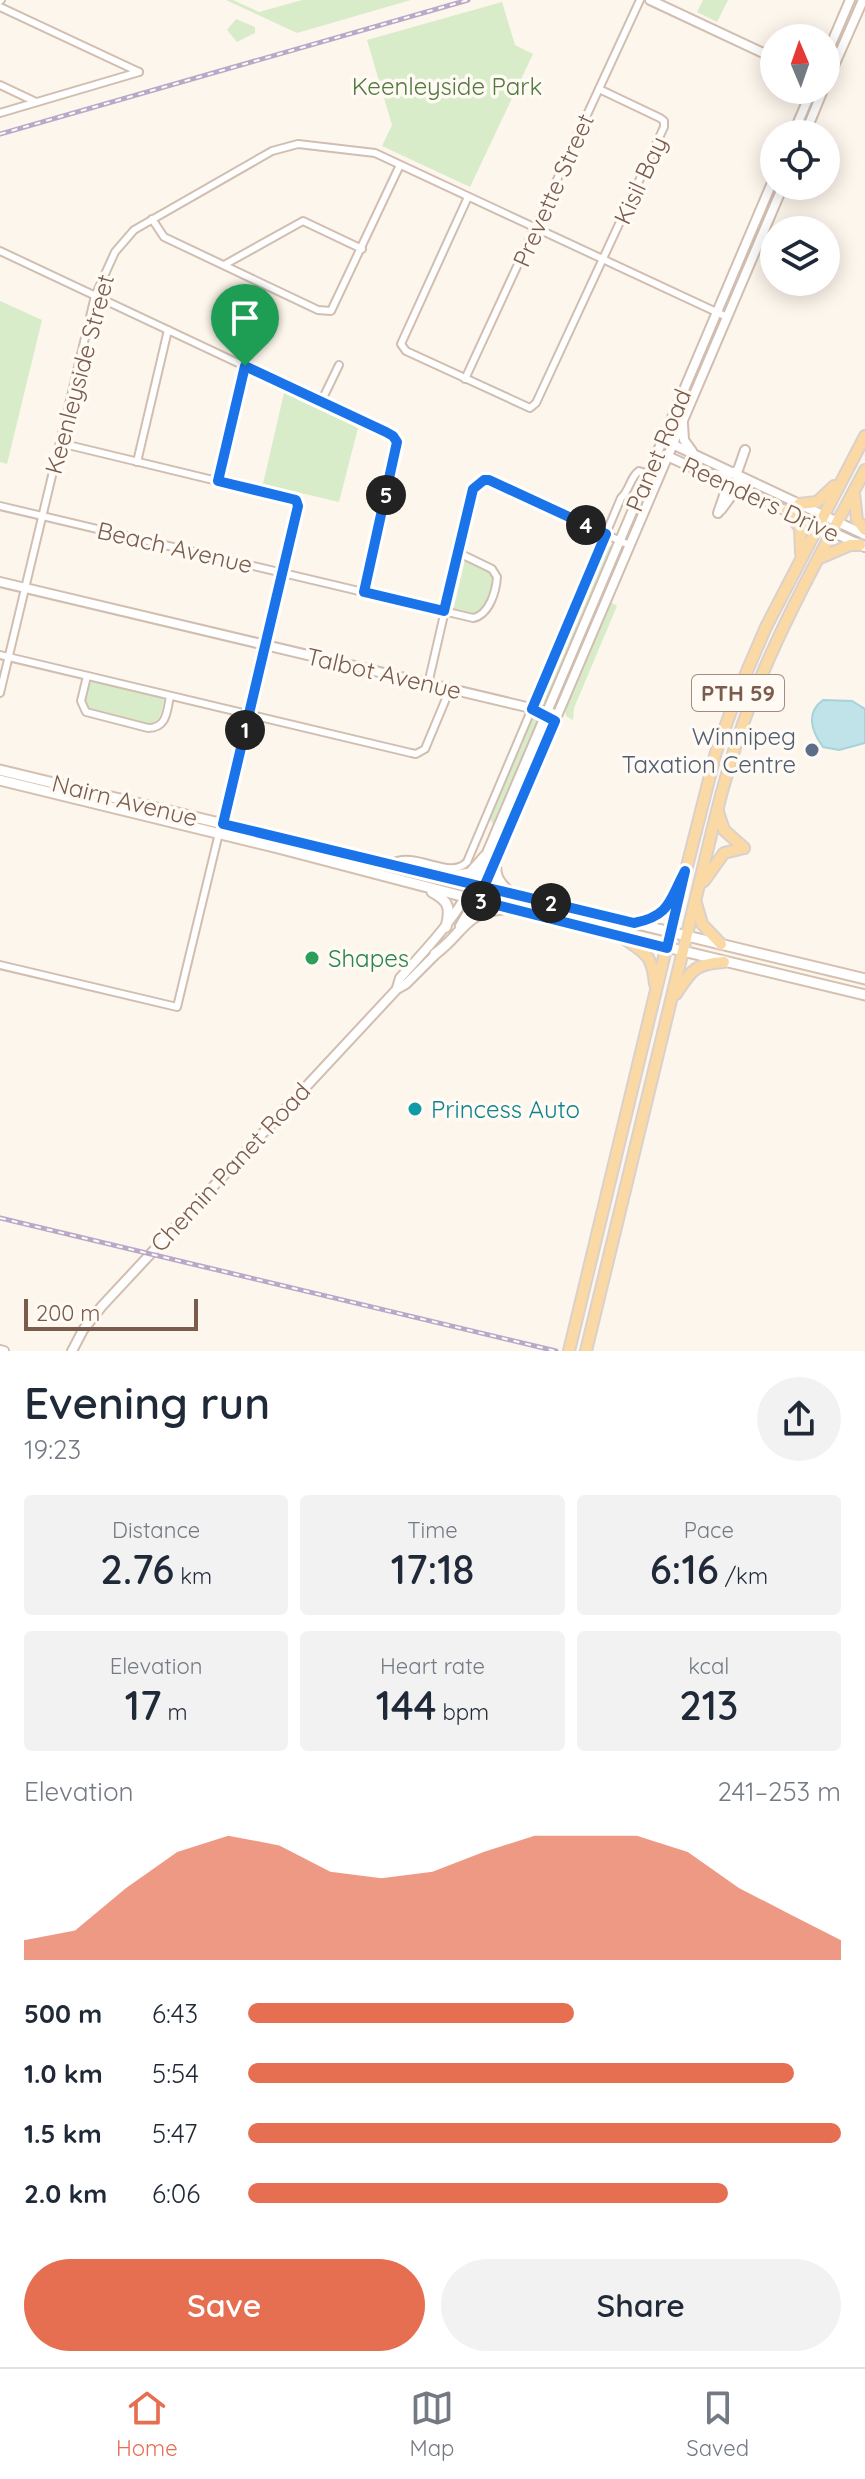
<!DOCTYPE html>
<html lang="en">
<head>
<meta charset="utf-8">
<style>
  :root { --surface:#fff; --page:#f2f2f3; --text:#1f2937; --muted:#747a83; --line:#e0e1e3; --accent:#e76f51 }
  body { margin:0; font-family:Quicksand,sans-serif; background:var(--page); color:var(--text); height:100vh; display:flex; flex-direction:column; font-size:30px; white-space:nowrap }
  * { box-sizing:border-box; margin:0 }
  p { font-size:26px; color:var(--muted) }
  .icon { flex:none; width:44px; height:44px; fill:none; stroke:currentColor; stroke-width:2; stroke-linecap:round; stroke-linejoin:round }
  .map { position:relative; height:1351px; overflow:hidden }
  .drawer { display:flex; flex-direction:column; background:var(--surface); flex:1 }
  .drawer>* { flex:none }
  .needle { width:52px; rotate:358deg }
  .fabs { position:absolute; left:760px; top:24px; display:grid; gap:16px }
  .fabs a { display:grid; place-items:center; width:80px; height:80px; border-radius:50%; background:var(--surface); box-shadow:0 4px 20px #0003; font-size:40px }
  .scale { position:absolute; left:24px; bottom:20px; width:174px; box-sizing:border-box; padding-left:8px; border:4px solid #7a5c4d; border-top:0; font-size:22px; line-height:28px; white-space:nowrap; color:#7a5c4d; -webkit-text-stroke:6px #fffaf3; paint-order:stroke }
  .pin { position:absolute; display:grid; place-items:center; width:68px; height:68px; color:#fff; margin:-82px -34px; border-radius:50% 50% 50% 0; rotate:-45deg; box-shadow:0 0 8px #0007 }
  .pin .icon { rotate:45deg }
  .km { position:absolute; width:40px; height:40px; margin:-20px; border-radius:50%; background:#222; color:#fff; font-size:22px; line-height:40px; text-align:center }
  .round { display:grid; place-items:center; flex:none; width:84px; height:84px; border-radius:42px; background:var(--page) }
  .headline { display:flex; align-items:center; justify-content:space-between; height:136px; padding:0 24px }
  h1 { font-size:44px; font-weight:600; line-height:60px }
  .figures { display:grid; grid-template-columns:repeat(3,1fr); gap:12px; height:136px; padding:8px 24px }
  .figures div { display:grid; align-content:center; border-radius:8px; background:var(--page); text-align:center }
  .figures b { font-size:40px; font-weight:600 }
  .figures small { font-size:22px; font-weight:400 }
  .figures p { font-size:22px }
  .chart { height:224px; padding:16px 24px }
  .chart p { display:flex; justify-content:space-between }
  .chart svg { width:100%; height:144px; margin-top:8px; fill:var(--accent); opacity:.7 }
  .primary-button { display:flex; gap:16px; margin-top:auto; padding:16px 24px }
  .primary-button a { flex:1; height:92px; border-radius:48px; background:var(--accent); color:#fff; font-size:32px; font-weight:600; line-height:92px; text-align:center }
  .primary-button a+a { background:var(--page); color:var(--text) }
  ul { padding:0 24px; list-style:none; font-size:26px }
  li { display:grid; grid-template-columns:128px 96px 1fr; align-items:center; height:60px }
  li i { height:20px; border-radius:10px; background:var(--accent) }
  .menu { display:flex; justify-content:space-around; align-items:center; height:112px; border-top:2px solid var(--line); background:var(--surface); font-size:22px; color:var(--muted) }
  .menu a { display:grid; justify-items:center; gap:4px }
  .menu .selected { color:var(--accent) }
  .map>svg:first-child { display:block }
  .green { fill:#d8ecc9 }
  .water { fill:#bfe3e8; stroke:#a5d3da; stroke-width:2 }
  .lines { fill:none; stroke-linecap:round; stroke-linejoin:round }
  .minor-casing { stroke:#d1beb0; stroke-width:10 }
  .tertiary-casing { stroke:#d1beb0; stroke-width:12 }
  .secondary-casing { stroke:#d6c0b0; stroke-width:13 }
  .primary-casing { stroke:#dad1cd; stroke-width:14 }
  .minor { stroke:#fff; stroke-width:6 }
  .tertiary { stroke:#fff; stroke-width:8 }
  .secondary { stroke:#fff; stroke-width:9 }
  .primary { stroke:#fbd9a5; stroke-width:10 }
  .rail-casing { stroke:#b9a8c9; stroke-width:5 }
  .rail { stroke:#fffaf3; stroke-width:2; stroke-dasharray:6; stroke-linecap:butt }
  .route-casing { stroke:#fff; stroke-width:16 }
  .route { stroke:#1a73e8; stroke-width:10 }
  .service-dot { fill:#5c6f8a; stroke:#fffaf3; stroke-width:3 }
  .leisure-dot { fill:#2e9e5b; stroke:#fffaf3; stroke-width:3 }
  .culture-dot { fill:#0f9aa8; stroke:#fffaf3; stroke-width:3 }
  .labels { text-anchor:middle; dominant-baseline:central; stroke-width:7; stroke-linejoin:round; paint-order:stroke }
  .shield { fill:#fffaf3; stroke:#a28b7f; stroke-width:2 }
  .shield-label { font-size:22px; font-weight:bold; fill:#7a5c4d }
  .park-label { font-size:24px; fill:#537a41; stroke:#fffaf3 }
  .street-label { font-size:24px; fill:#7a5c4d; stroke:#fffaf3 }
  .service-label { font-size:24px; fill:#4e5e75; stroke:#fffaf3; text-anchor:end }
  .leisure-label { font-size:24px; fill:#27864d; stroke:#fffaf3; text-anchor:start }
  .culture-label { font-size:24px; fill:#0d838f; stroke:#fffaf3; text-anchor:start }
</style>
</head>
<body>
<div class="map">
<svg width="865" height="1351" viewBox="0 0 865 1351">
  <rect width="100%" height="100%" fill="#fdf6ec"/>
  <g class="green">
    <polygon points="226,0 233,0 259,12 302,0 411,0 297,33"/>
    <polygon points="703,0 728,0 717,22 697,12"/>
    <polygon points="502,2 515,45 533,54 470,187 382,146 392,125 367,40"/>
    <polygon points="236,19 255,27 255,33 237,42 227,30"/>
    <polygon points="0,301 42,320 7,464 0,462"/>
    <polygon points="284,393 358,428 339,502 263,484"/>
    <polygon points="606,544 614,547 548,702 539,703"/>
    <path d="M465,560C473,564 490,568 493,576C498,586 482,611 474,615L453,611Z"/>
    <polygon points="612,603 617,606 574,708 573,720 566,716 565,709 610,604"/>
    <path d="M91,681L161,697L164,700C161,711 162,722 148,724L91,711C82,703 81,688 91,681Z"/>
    <polygon points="535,716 540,719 494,827 490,819 532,718"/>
  </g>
  <path class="water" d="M823,700L852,701L865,709V743L839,750L823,747C812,732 805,713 823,700Z"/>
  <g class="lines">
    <defs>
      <g id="minor">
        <polyline points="0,1 1,0"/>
        <polyline points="0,7 139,72"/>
        <polyline points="0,85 36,102"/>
        <polyline points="0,113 139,72"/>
        <polyline points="468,197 401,344 406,351 530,408 536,403 664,127 664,121 660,118 599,89"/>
        <polyline points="152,219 164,237 318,310 331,311 400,165"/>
        <polyline points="0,251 393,436 397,442 397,449 364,592"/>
        <polyline points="224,265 303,221 362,249"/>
        <polyline points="465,379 640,0"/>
        <polyline points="321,402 339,365"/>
        <polyline points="137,462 168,330"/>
        <polyline points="218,481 245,366"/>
        <path d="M0,506L473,618C489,615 496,592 497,577L492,569L459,553"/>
        <polyline points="0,655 411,753 416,754 425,749 450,689"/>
        <path d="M87,676L81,701L86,712L148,728C167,728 167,711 170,696"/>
        <polyline points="428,684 473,489 480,482 489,480 629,545"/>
        <polyline points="0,693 95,296 115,252 134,230 272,151 298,144 375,153 727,317"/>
        <path d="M390,864C416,849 449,881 467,862L621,498C630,490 630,477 639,471L647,474"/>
        <polyline points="0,965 177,1007 298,506 296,500 292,499 60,443"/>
      </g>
      <g id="tertiary">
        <polyline points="650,0 774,58"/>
        <polyline points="826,56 850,0"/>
        <polyline points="826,84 863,0"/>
        <polyline points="793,134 812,90"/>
        <polyline points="805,134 823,90"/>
        <polyline points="683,424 684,440 692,451"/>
        <polyline points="670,443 865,535"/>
        <polyline points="665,455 865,547"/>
        <polyline points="714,474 726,476 738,470 745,450"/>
        <polyline points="721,510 732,495 743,493"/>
        <polyline points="718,513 728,484 735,481 747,484"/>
        <polyline points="0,582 552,713"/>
        <polyline points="460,926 487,880 783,186"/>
        <path d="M397,988L400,978C432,943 457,917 478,874L774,178"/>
        <polyline points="0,1350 4,1351"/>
        <polyline points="72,1351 83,1330 102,1306 397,989 406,984 438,952"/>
      </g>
      <g id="secondary">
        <polyline points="0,770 865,979"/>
        <polyline points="0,780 278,848 534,915 865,995"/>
        <path d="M496,858C494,876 498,881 510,893"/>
        <polyline points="452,876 470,873 485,856"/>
        <path d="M432,892C449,901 451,908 446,927"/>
        <path d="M435,954C463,934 464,912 503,909"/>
      </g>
      <g id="primary">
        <polyline points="854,493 857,520 865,530"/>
        <polyline points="799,504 817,502 834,486"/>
        <polyline points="787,511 800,528 801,553"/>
        <polyline points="820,558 850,545 860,545"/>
        <polyline points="718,812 724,830 744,848"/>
        <polyline points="704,881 724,853 744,848"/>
        <polyline points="696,903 702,924 721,944"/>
        <path d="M634,923C665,917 665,909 679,883"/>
        <path d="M622,937C646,954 652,954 655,984"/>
        <path d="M676,994C692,970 694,964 724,962"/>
        <polyline points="569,1351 664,957 716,752 738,692 766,627 865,436"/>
        <path d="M586,1351L713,827C725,776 741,725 761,677C791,606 829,538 865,470"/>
      </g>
    </defs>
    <use href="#minor" class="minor-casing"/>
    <use href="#tertiary" class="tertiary-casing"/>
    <use href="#secondary" class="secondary-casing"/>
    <use href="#primary" class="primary-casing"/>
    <use href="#minor" class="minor"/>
    <use href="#tertiary" class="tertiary"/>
    <use href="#secondary" class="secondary"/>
    <use href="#primary" class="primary"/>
    <defs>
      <g id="rail">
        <polyline points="0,134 468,0"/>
        <polyline points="0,1218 556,1351"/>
      </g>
    </defs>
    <use href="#rail" class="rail-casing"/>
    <use href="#rail" class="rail"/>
  </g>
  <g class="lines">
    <defs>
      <path id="route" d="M245,366L218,481L292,499L296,500L298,506L223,824L484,887L634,923C670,916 669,901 685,871L667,948L477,900L487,880L555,721L532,709L606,534L489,480H484L473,489L444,611L364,592L397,442L393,436L386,432L245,366"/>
    </defs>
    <use href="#route" class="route-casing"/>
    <use href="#route" class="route"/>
  </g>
  <circle class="service-dot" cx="812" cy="750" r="8"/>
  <circle class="leisure-dot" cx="312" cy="958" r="8"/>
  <circle class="culture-dot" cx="415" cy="1109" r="8"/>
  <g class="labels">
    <rect class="shield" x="692" y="675" width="92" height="36" rx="6"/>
    <g class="shield-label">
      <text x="738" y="693">PTH 59</text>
    </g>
    <g class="park-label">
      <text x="447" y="86">Keenleyside Park</text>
    </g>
    <g class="street-label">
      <text transform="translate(640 180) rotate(-65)">Kisil Bay</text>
      <text transform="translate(553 190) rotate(-66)">Prevette Street</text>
      <text transform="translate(79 374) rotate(-75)">Keenleyside Street</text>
      <text transform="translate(658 450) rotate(-67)">Panet Road</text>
      <text transform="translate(761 499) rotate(25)">Reenders Drive</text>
      <text transform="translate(175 547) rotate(13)">Beach Avenue</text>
      <text transform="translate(384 673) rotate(13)">Talbot Avenue</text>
      <text transform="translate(125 800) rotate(14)">Nairn Avenue</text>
      <text transform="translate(230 1167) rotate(-47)">Chemin Panet Road</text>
    </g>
    <g class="service-label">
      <text x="796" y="736">Winnipeg<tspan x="796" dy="28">Taxation Centre</tspan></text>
    </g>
    <g class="leisure-label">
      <text x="328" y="958">Shapes</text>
    </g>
    <g class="culture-label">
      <text x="431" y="1109">Princess Auto</text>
    </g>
  </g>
</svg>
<div class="fabs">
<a><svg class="needle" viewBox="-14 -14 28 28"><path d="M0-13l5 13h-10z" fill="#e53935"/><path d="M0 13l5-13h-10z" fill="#747a83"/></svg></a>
<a><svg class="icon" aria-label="locate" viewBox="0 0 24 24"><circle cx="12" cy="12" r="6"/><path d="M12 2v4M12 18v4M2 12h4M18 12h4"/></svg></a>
<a><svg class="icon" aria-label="layers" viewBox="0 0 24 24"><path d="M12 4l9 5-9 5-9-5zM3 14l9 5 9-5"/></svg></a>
</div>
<div class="scale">200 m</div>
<div class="pin" style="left:245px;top:366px;background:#1e9e55"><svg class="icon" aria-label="arrive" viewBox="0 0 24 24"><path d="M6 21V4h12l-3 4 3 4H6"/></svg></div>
<b class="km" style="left:245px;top:730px">1</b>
<b class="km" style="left:551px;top:903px">2</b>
<b class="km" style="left:481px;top:901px">3</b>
<b class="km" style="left:586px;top:525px">4</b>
<b class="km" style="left:386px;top:495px">5</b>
</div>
<section class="drawer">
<div class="headline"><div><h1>Evening run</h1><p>19:23</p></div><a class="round"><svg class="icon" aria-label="share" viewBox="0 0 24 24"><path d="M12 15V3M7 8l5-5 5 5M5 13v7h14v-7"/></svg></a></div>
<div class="figures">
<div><p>Distance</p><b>2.76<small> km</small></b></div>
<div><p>Time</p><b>17:18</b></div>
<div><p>Pace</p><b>6:16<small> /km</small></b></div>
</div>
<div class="figures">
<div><p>Elevation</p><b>17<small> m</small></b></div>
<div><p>Heart rate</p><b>144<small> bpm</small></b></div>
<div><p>kcal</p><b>213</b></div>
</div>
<div class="chart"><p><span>Elevation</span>241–253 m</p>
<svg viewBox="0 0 160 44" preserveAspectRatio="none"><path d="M0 44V38L10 35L20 22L30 11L40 6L50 9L60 17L70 19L80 17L90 11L100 6L110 6L120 6L130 11L140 22L150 30L160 38V44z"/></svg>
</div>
<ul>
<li><b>500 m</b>6:43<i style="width:55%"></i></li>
<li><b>1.0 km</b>5:54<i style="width:92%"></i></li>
<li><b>1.5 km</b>5:47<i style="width:100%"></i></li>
<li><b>2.0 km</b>6:06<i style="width:81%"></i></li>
</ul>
<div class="primary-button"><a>Save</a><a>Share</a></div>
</section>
<nav class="menu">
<a class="selected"><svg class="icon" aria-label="home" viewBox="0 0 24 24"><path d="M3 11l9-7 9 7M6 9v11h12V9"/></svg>Home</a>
<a><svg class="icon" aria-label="map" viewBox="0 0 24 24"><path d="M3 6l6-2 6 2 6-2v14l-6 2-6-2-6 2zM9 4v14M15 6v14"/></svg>Map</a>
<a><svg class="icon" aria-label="saved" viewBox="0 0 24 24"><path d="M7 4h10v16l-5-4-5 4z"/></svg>Saved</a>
</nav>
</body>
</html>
